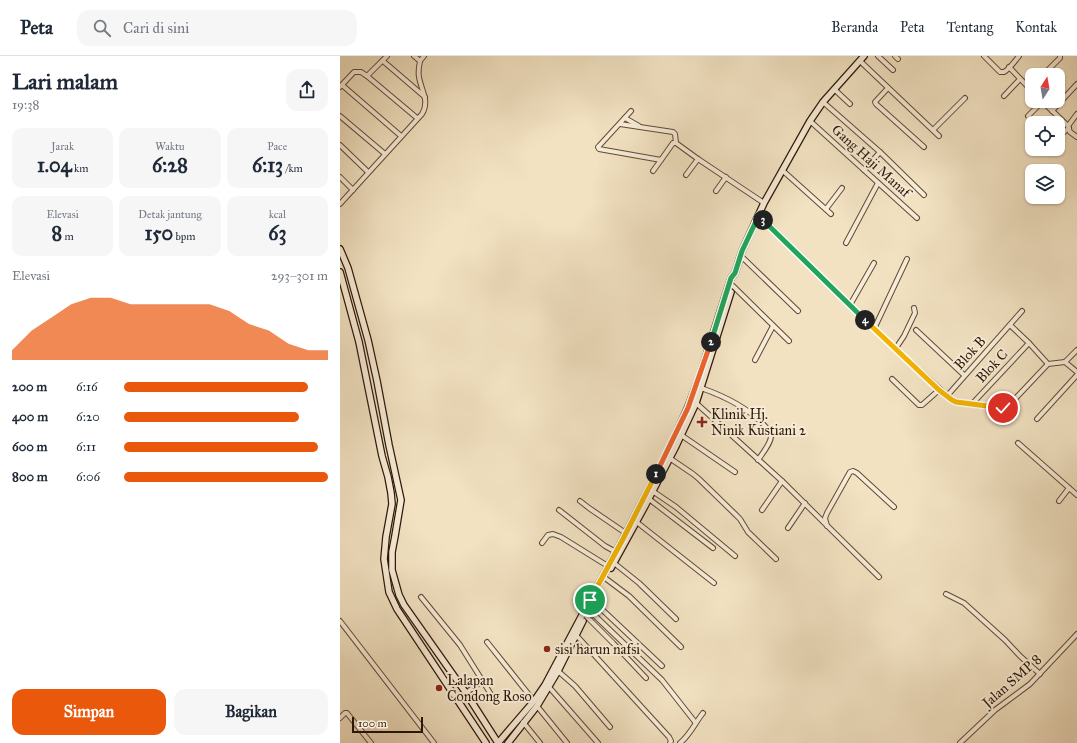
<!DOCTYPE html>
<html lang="id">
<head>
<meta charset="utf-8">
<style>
  :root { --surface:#fff; --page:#f6f6f7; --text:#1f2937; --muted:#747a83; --line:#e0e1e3; --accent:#ea580c }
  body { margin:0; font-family:"IM FELL Great Primer",serif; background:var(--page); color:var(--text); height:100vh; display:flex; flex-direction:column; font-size:15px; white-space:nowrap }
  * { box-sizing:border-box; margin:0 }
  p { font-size:13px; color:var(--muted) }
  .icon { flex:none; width:22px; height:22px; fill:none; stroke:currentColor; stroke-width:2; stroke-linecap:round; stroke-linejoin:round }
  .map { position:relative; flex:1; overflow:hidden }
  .sheet { display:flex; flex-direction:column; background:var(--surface); width:340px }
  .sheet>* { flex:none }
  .needle { width:26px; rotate:11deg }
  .fabs { position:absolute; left:685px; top:12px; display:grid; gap:8px }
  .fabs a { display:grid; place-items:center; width:40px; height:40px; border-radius:8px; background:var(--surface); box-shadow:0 1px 3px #0004; font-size:20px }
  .scale { position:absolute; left:12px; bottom:10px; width:71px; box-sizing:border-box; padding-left:4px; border:2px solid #2f1708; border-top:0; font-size:11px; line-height:14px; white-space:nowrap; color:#2f1708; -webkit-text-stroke:3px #f7ecd7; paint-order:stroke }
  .pin { position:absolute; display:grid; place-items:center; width:34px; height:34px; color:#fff; margin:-17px; border:2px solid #fff; border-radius:50%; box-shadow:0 1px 4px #0007 }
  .km { position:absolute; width:20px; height:20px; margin:-10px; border-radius:50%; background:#222; color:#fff; font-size:11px; line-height:20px; text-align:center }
  .round { display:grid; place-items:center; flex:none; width:42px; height:42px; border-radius:12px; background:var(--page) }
  .overview { display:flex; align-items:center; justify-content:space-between; height:68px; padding:0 12px }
  h1 { font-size:22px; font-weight:800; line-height:30px }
  .figures { display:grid; grid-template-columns:repeat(3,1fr); gap:6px; height:68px; padding:4px 12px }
  .figures div { display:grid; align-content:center; border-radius:10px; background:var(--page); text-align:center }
  .figures b { font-size:20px; font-weight:800 }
  .figures small { font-size:11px; font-weight:400 }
  .figures p { font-size:11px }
  .chart { height:112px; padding:8px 12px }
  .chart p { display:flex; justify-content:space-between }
  .chart svg { width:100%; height:72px; margin-top:4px; fill:var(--accent); opacity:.7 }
  .primary-button { display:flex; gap:8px; margin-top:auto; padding:8px 12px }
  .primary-button a { flex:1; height:46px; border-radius:12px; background:var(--accent); color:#fff; font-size:16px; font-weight:800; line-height:46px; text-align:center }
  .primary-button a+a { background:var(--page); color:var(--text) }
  ul { padding:0 12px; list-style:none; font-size:13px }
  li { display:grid; grid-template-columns:64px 48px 1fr; align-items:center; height:30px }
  li i { height:10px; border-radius:5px; background:var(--accent) }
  header { display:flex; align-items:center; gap:24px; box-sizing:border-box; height:56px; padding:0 20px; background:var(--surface); border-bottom:1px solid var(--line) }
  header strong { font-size:19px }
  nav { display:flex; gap:22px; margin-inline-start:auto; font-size:14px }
  .search { width:280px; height:36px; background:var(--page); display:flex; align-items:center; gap:10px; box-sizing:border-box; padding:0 14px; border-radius:12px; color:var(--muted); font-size:15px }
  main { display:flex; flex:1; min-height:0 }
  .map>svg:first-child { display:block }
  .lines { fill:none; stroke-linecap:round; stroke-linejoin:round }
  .minor-casing { stroke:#604a36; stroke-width:6 }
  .secondary-casing { stroke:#2f1708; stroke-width:8 }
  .minor { stroke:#f7ecd7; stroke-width:4 }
  .secondary { stroke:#f7ecd7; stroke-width:5.5 }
  .split-1-casing { stroke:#fff; stroke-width:8 }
  .split-2-casing { stroke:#fff; stroke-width:8 }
  .split-3-casing { stroke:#fff; stroke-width:8 }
  .split-4-casing { stroke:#fff; stroke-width:8 }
  .split-5-casing { stroke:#fff; stroke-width:8 }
  .split-1 { stroke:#f5b400; stroke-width:5 }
  .split-2 { stroke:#f0652b; stroke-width:5 }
  .split-3 { stroke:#22a559; stroke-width:5 }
  .split-4 { stroke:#22a559; stroke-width:5 }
  .split-5 { stroke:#f5b400; stroke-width:5 }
  .poi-dot { fill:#8f2418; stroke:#f7ecd7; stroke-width:1.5 }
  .labels { text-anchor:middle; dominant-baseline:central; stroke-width:4; stroke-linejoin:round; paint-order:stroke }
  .street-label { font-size:14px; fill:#2f1708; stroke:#f7ecd7 }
  .poi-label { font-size:14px; fill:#2f1708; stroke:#f7ecd7; text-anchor:start }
</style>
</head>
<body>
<header>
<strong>Peta</strong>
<div class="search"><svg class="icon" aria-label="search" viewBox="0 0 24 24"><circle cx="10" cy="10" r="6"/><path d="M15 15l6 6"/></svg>Cari di sini</div>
<nav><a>Beranda</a><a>Peta</a><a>Tentang</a><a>Kontak</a></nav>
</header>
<main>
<section class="sheet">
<div class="overview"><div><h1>Lari malam</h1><p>19:38</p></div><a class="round"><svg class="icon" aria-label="share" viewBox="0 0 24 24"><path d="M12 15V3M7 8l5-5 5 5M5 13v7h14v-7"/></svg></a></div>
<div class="figures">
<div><p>Jarak</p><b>1.04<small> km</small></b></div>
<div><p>Waktu</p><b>6:28</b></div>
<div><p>Pace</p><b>6:13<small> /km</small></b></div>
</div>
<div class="figures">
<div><p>Elevasi</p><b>8<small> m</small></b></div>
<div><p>Detak jantung</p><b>150<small> bpm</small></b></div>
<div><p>kcal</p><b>63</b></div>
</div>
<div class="chart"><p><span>Elevasi</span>293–301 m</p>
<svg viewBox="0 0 160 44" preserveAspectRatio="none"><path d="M0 44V38L10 26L20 18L30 10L40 6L50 6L60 10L70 10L80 10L90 10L100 10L110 14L120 22L130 26L140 34L150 38L160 38V44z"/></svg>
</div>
<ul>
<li><b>200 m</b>6:16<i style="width:90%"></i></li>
<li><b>400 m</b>6:20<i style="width:86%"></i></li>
<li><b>600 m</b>6:11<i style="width:95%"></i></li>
<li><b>800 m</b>6:06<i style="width:100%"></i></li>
</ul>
<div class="primary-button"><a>Simpan</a><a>Bagikan</a></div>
</section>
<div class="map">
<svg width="737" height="687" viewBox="0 0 737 687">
  <rect width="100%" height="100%" fill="#f2e2c2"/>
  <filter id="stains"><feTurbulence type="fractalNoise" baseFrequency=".005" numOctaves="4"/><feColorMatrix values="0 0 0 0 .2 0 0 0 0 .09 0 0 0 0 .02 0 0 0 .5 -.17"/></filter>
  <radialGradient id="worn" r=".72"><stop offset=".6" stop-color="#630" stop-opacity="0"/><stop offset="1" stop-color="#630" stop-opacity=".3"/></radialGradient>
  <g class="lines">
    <defs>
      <g id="minor">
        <polyline points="538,0 553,14"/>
        <polyline points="555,0 558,3"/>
        <path d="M644,0L660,16C661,16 662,16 664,16C668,14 676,4 679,0"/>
        <polyline points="43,5 85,41"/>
        <polyline points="80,5 84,0"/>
        <polyline points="520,5 599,80"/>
        <polyline points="669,11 692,35"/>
        <polyline points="703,19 720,2 720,0"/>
        <polyline points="27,20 77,62"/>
        <polyline points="2,29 61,80"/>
        <polyline points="0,31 14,16 21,16 27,20 47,0"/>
        <polyline points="548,32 535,46 536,48 584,91"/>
        <polyline points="494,33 510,48"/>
        <polyline points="664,40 680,23"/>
        <polyline points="702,45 728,70 730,76 737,81"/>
        <polyline points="483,46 540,96 584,139"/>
        <polyline points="291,55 259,90 258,91 259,93 321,104 333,87 336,87 358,103 424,147"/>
        <polyline points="712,55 737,28"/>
        <polyline points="0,60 45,98"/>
        <polyline points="688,60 702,46"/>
        <polyline points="285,62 299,70"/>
        <polyline points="470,65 577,162"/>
        <polyline points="280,68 333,76 335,78 336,87"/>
        <polyline points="728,70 737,58"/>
        <polyline points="593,74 625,42"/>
        <polyline points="718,81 729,72"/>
        <polyline points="0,89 28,116"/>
        <polyline points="442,114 491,158"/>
        <polyline points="524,114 540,96"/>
        <polyline points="313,115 321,104"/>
        <polyline points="346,119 358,103"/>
        <polyline points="0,121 13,134"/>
        <polyline points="376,135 386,121"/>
        <path d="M0,148L82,58C90,45 81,34 79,21C78,16 79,10 80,5L74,0"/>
        <polyline points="486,153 502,132"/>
        <path d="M419,159L534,273L612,344C627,350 647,350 663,352L666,351L673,345L708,308L725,306"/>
        <polyline points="506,187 538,127"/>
        <polyline points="401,200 458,255"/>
        <polyline points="393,230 449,285"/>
        <polyline points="510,249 534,207"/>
        <polyline points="670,269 689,287 708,308"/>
        <polyline points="534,273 567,203"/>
        <polyline points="576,274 624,319"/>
        <polyline points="556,292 564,280 575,257 574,252"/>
        <polyline points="415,304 433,270"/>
        <polyline points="725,306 737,294"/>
        <polyline points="725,306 737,316"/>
        <polyline points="552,323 579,349 582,349 599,334"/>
        <path d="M361,332C384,340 407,351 424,369C426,372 431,375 431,379C432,386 422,398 418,404"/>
        <polyline points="607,340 682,255"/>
        <polyline points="356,347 442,425 539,521"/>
        <polyline points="632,348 689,287"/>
        <polyline points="697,363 737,319"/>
        <polyline points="341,379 395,416"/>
        <polyline points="678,387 737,439"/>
        <polyline points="328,401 353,418 359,423 395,458 400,463 408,476 436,503"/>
        <polyline points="311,434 336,451 395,500"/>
        <polyline points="309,443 373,492"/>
        <polyline points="240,445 249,452 287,478"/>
        <polyline points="719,445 729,432"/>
        <polyline points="219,454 265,490 276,496"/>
        <polyline points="422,454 442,425"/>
        <polyline points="294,464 374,527"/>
        <polyline points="487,470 485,462 487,457 510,416 513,415 517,417 554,451"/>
        <polyline points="448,472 465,447"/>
        <polyline points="202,487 208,479 213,478 221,481 271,512"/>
        <polyline points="274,507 299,527 336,563"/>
        <polyline points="265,522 289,540 341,591"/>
        <polyline points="606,538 624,547 665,584 680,600 700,618"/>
        <polyline points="81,541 120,589 152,640"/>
        <polyline points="253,545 322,610"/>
        <polyline points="249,554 322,624 355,666"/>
        <polyline points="242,558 246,560 273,587 306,622"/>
        <polyline points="0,565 94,687"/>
        <polyline points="236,579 329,681 331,685 330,687"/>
        <polyline points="147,586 194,645"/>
        <polyline points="218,615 235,630 270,671"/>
        <polyline points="209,631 258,687"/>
        <polyline points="126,637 142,625"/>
        <polyline points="197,650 227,687"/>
        <polyline points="0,662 5,657 7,657 31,687"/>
        <polyline points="183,666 200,687"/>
        <path d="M340,687C350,679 355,667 363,657"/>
        <polyline points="620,687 655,654 690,628 737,578"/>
      </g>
      <g id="secondary">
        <polyline points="0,193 8,212 28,284 37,325 49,389 61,444 55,480 52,496 52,514 59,539 64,549 126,637 158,687"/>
        <polyline points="0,216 19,286 42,400 48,421 51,437 52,448 46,481 44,503 49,536 57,553 146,687"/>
        <polyline points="271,512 305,450 335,392 356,347 391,236"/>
        <polyline points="158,687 194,645 205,629 250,544 283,483 330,391 348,351 360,319 391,222 395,217 402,195 424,147 470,65 483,46 524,0"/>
        <polyline points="168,687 197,650 218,615 243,565"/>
      </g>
    </defs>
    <use href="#minor" class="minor-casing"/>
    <use href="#secondary" class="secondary-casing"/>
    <use href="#minor" class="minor"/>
    <use href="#secondary" class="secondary"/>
  </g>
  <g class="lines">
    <defs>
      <polyline id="split-1" points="250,544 283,483 316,418"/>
      <polyline id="split-2" points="316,418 348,352 371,286"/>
      <polyline id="split-3" points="371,286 391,222 395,217 402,195 419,159 423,164"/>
      <polyline id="split-4" points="423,164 525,264"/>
      <polyline id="split-5" points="525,264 599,334 612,344 616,346 663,352"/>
    </defs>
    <use href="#split-1" class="split-1-casing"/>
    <use href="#split-2" class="split-2-casing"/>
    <use href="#split-3" class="split-3-casing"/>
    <use href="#split-4" class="split-4-casing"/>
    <use href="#split-5" class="split-5-casing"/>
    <use href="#split-1" class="split-1"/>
    <use href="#split-2" class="split-2"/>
    <use href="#split-3" class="split-3"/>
    <use href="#split-4" class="split-4"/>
    <use href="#split-5" class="split-5"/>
  </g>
  <g class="poi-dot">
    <path d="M360 360h4v4h4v4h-4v4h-4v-4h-4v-4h4z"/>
    <circle cx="207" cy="593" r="4"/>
    <circle cx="99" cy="632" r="4"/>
  </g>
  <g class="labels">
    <g class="street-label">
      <text transform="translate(531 105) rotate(42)">Gang Haji Manaf</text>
      <text transform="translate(630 297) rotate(-48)">Blok B</text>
      <text transform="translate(652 310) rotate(-47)">Blok C</text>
      <text transform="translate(672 625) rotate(-41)">Jalan SMP 8</text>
    </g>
    <g class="poi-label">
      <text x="371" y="358">Klinik Hj.<tspan x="371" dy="16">Ninik Kustiani 2</tspan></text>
      <text x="215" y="593">sisi harun nafsi</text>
      <text x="107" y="624">Lalapan<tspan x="107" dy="16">Condong Roso</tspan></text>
    </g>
  </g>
  <rect width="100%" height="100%" filter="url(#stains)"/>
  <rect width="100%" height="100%" fill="url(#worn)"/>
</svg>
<div class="fabs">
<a><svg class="needle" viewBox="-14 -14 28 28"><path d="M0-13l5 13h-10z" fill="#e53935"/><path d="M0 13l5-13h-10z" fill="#747a83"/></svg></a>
<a><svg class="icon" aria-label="locate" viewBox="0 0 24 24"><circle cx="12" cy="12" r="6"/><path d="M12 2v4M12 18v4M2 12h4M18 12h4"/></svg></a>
<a><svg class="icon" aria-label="layers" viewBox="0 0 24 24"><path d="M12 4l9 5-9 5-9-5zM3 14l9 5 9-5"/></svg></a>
</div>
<div class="scale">100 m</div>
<div class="pin" style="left:250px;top:544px;background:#1e9e55"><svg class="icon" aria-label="arrive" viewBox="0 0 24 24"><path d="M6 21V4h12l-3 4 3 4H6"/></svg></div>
<div class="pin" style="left:663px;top:352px;background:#d93025"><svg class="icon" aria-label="check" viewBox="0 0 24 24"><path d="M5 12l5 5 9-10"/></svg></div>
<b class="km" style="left:316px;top:418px">1</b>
<b class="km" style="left:371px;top:286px">2</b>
<b class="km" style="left:423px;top:164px">3</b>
<b class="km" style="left:525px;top:264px">4</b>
</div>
</main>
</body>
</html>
